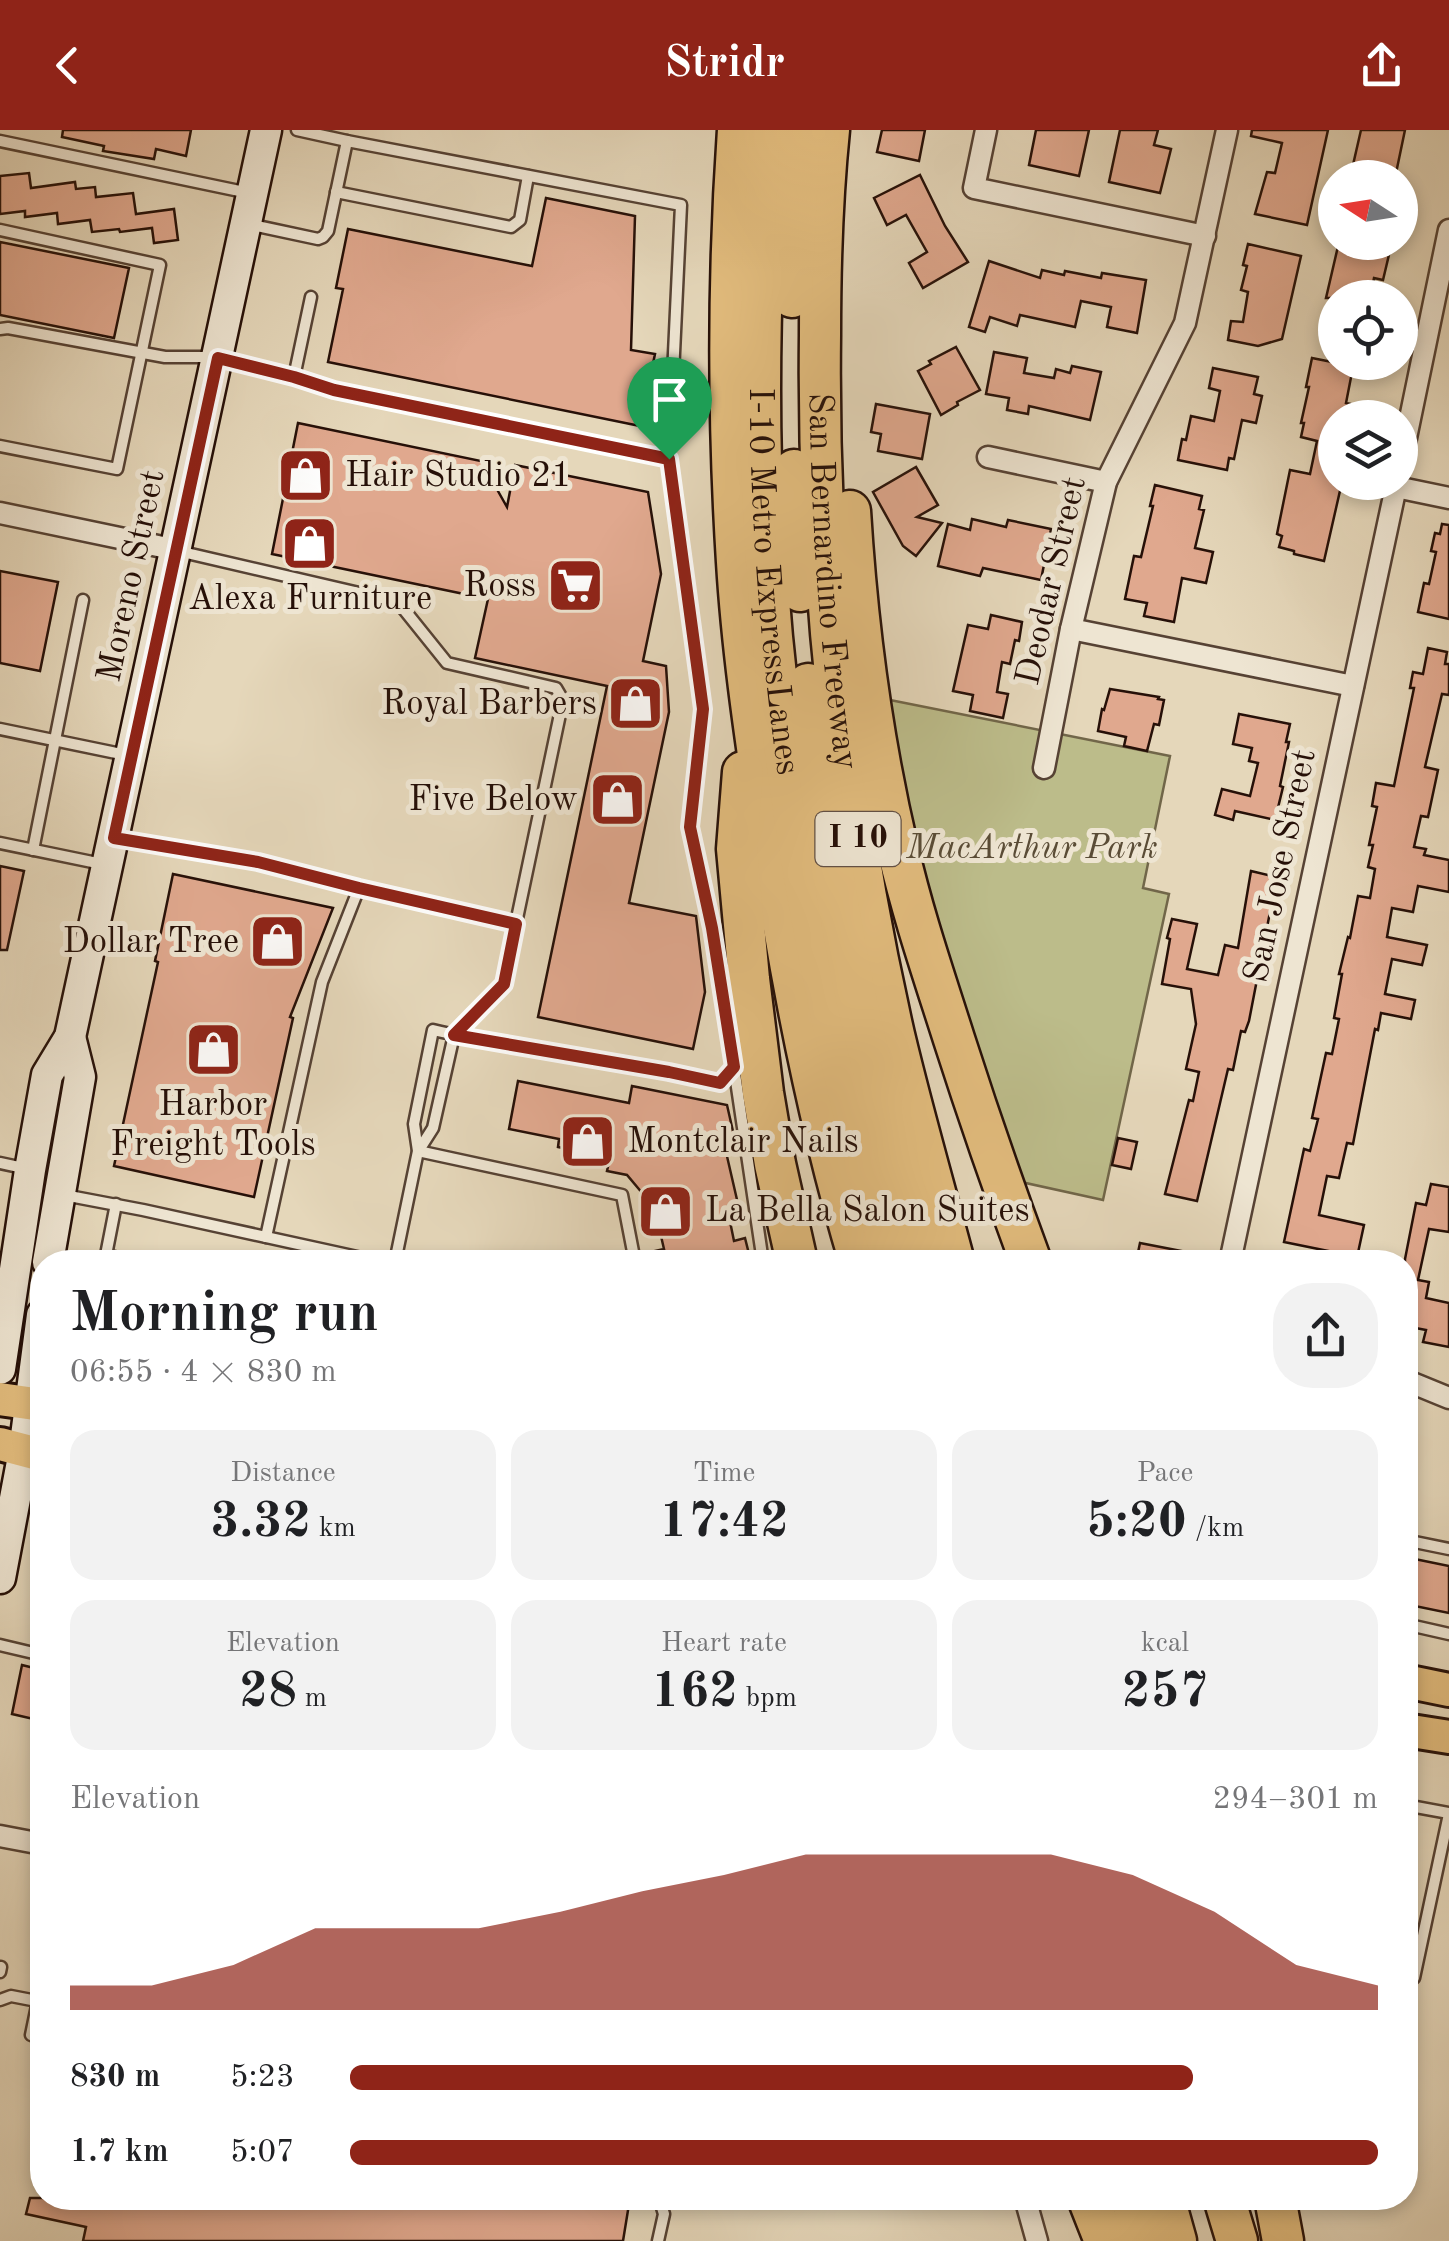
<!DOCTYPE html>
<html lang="en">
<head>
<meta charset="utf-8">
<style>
  :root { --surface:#fff; --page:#f2f2f2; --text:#202124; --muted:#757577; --accent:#8f2418 }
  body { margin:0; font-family:"Old Standard TT",serif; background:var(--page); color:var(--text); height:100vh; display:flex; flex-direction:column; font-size:38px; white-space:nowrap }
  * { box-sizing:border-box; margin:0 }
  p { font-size:32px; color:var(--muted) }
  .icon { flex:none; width:55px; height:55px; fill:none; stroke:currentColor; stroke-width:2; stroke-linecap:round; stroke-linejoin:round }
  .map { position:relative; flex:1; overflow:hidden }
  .panel { position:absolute; left:30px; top:1120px; width:1388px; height:960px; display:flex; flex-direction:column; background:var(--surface); border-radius:40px; box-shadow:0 5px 15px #0003 }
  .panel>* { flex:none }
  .needle { width:65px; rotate:282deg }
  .fabs { position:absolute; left:1318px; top:30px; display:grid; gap:20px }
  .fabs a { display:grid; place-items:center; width:100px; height:100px; border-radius:50%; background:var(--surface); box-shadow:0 5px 15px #0003; font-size:50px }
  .pin { position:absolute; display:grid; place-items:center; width:85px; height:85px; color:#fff; margin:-102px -42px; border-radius:50% 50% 50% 0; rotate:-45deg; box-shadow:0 0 10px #0007 }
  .pin .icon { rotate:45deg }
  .round { display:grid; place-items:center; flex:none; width:105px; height:105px; border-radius:40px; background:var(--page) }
  .overview { display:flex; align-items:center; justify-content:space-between; height:170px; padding:0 40px }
  h1 { font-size:55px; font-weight:700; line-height:75px }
  .metrics { display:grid; grid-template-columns:repeat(3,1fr); gap:15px; height:170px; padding:10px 40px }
  .metrics div { display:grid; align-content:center; border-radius:25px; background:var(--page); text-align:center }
  .metrics b { font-size:50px; font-weight:700 }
  .metrics small { font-size:28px; font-weight:400 }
  .metrics p { font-size:28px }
  .chart { height:280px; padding:20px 40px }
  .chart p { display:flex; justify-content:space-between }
  .chart svg { width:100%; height:180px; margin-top:10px; fill:var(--accent); opacity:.7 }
  ul { padding:0 40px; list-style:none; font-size:32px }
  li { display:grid; grid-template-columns:160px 120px 1fr; align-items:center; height:75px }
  li i { height:25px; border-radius:12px; background:var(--accent) }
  header { display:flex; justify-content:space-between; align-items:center; height:130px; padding:0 40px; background:var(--accent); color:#fff; font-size:45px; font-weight:700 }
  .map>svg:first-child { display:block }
  .green { fill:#bcbc8a; stroke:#716649; stroke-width:2.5 }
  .building { fill:#e0a88e; stroke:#261008; stroke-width:2.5 }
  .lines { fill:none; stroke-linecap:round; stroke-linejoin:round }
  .lane-casing { stroke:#564234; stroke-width:15 }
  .street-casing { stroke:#564234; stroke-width:25 }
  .secondary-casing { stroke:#261008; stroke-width:35 }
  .primary-casing { stroke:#261008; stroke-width:38 }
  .highway-casing { stroke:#261008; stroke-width:45 }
  .lane { stroke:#eee5d2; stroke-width:10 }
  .street { stroke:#eee5d2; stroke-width:20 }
  .secondary { stroke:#eee5d2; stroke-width:30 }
  .primary { stroke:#e2bc7d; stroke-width:32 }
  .highway { stroke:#e2bc7d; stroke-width:40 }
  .route-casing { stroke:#fff; stroke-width:20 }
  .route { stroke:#8f2418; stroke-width:12 }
  .labels { text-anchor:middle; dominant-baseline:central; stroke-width:10; stroke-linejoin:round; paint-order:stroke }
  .shield { fill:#eee5d2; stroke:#625045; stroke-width:2.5 }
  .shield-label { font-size:32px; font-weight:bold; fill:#261008 }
  .poi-label { font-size:35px; fill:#261008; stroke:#eee5d2; text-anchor:end }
  .street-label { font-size:35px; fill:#261008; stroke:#eee5d2 }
  .park-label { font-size:35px; font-style:italic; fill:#5a4c36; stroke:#eee5d2 }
</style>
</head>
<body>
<header><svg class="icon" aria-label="back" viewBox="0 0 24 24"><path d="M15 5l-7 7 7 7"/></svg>Stridr<svg class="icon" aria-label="share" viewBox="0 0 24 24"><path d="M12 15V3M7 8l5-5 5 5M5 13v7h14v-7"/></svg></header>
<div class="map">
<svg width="1449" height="2111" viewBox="0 0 1449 2111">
  <rect width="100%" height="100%" fill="#e5d7ba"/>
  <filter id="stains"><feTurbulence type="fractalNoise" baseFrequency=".002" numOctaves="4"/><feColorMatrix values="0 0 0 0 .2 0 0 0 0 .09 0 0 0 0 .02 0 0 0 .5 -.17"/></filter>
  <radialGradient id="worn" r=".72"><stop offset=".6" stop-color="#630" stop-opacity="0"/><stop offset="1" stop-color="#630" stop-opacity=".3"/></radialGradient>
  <polygon class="green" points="880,568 1170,626 1143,758 1169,764 1103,1070 1012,1050 971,939"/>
  <g class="building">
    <polygon points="63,0 191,0 186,26 156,19 154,29 103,21 104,16 62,7"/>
    <polygon points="882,0 925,0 919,31 877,22"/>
    <polygon points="1036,0 1089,0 1079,46 1029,35"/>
    <polygon points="1120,0 1158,0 1154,15 1171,19 1160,63 1109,52"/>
    <polygon points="1252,0 1328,0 1307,95 1255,84 1267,42 1275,43 1282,13 1251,6"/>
    <polygon points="1361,0 1405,0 1395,48 1350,48"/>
    <polygon points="29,43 31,58 75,52 76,59 95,57 96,67 133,63 136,84 174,79 178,110 154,113 152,98 120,102 119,99 92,102 90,90 58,94 57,83 25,87 25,81 0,84 0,46"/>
    <polygon points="920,45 945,96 968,132 923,158 909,133 927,122 906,85 887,95 874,68"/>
    <polygon points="546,68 635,86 631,220 655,224 640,296 328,232 343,159 336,158 348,99 532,136"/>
    <polygon points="0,112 129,138 114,208 0,185"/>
    <polygon points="1339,112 1392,112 1383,150 1374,148 1370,168 1326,168"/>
    <polygon points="1248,114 1301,126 1282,209 1258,216 1228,210 1231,191 1243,192 1248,162 1241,160 1247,136 1243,135"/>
    <polygon points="989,131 1040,148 1042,140 1064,145 1065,141 1101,148 1102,143 1146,150 1137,203 1107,197 1111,177 1081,171 1075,197 1020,185 1017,196 990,187 985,202 969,197"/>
    <polygon points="956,217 980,260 957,272 958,275 941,285 918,241 931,234 929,231"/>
    <polygon points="994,222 1027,228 1024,243 1054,248 1056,239 1070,243 1072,236 1101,242 1090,290 1029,276 1028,284 1007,280 1009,268 986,264"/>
    <polygon points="1312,228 1332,232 1354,232 1346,273 1383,281 1382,288 1335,288 1335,352 1342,352 1324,431 1294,424 1294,421 1279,417 1282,406 1277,404 1290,340 1310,344 1317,311 1301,307 1304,293 1301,293 1309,257 1306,257"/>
    <polygon points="1213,238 1258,247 1254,264 1262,266 1256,293 1242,290 1234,329 1229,328 1227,340 1178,330 1182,309 1186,310 1191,286 1214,291 1220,261 1209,258"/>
    <polygon points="876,274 930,284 922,329 878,321 881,304 871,302"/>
    <polygon points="298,293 481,331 507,377 515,335 648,362 661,444 643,531 666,536 669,582 629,773 696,786 705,862 693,919 538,887 607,556 475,528 488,469 272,424"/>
    <polygon points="916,337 938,375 917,387 942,393 916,426 903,416 873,362"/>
    <polygon points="1155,355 1202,366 1199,379 1204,380 1195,418 1213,422 1206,453 1182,448 1174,492 1144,486 1147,473 1125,469 1134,426 1141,427 1153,376 1150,376"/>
    <polygon points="972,389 1006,397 1008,390 1051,399 1041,450 983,438 980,446 938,436 948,394 970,400"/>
    <polygon points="1442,394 1449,395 1449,489 1418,482 1424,453 1429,454 1436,422 1431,421 1435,403 1440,404"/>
    <polygon points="0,441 58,452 40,541 0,533"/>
    <polygon points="991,485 1022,492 1019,511 1015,510 1010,534 1002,532 997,562 1008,564 1003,588 970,581 973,565 953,561 968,495 988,499"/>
    <polygon points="1428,518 1447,522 1445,534 1449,534 1449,565 1442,564 1425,637 1438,640 1428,687 1421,686 1414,717 1426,719 1424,725 1449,730 1449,762 1418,756 1413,782 1392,778 1387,807 1427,815 1422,835 1392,829 1385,864 1415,870 1411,889 1381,883 1378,900 1375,899 1353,1014 1347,1013 1339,1048 1327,1046 1319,1085 1364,1095 1356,1132 1341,1132 1343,1124 1284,1112 1304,1019 1310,1021 1318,989 1312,988 1326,923 1332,924 1339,889 1334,888 1342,844 1339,844 1348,807 1350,808 1358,766 1370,768 1375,739 1368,737 1373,715 1369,715 1377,677 1372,676 1376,653 1394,656 1414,558 1410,558 1413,542 1423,544"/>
    <polygon points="1110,559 1159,567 1158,569 1164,570 1159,595 1154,594 1147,621 1124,616 1126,607 1098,601 1102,579 1104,580"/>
    <polygon points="1239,584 1290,594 1286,612 1289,612 1280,656 1283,657 1275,690 1235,681 1233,690 1215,685 1222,659 1250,666 1258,633 1249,631 1252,618 1233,614"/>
    <polygon points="0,736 24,741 7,820 0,820"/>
    <polygon points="1251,741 1276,747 1275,756 1249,891 1245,902 1241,901 1233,940 1228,939 1197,1071 1165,1064 1189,970 1193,971 1199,942 1186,939 1196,894 1191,859 1162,854 1170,809 1167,808 1172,789 1197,794 1187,839 1218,845 1225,815 1238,818"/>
    <polygon points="173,744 333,778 290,887 293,888 254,1067 114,1036 158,832 155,831"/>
    <polygon points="518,951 629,973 632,956 727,975 737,1019 726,1022 738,1074 727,1077 734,1111 745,1108 751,1132 644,1132 642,1124 664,1119 654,1076 646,1078 643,1064 627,1045 607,1041 610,1028 558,1017 559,1009 509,999"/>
    <polygon points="1118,1008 1137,1012 1131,1039 1112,1035"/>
    <polygon points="1431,1054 1449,1057 1449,1102 1429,1099 1418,1150 1429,1152 1426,1168 1449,1173 1449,1217 1423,1212 1426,1200 1405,1196 1405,1129 1416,1073 1426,1075"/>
    <polygon points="1140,1113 1202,1125 1201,1132 1136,1132"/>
    <polygon points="1405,1427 1449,1436 1449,1483 1405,1474"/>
    <polygon points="22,1535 42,1540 42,1591 12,1584"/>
    <polygon points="30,2068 630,2068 623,2111 83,2111 86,2097 26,2084"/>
  </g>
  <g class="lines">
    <defs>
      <g id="lane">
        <polyline points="0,11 249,63"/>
        <polyline points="347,11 681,75 669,329"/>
        <polyline points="336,62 511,97 520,90 528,46"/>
        <polyline points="248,94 318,109 323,107 328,101 347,11 297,0"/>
        <polyline points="0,100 160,135 117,339 0,316"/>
        <path d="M0,199L8,198L165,227H218L294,247L333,260L669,329L703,579L690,697L712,799L734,937L720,953C625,931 527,922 433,900L414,994L418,1021L395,1132"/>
        <polyline points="294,247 311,167"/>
        <polyline points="178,421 398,472 447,533 556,558 563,570 503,855 454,905 433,998 419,1020"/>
        <polyline points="0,599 126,625"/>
        <polyline points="115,708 258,733 516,793"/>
        <polyline points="0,713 102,734"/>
        <polyline points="33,720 83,470"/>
        <polyline points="734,937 763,1132"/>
        <polyline points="418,1021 622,1065 635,1132"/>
        <polyline points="0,1033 28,1039"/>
        <polyline points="64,1065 143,1080 380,1132"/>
        <polyline points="116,1074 106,1125 136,1132"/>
        <polyline points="266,1107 322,852 359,758"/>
        <polyline points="1405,1410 1449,1419"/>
        <polyline points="1405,1494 1449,1504"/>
        <polyline points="0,1515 42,1525"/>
        <polyline points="1405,1675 1449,1683"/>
        <polyline points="0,1842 1,1837"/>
        <polyline points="1414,1848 1449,1684"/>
        <polyline points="0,1870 11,1866 42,1872"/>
        <polyline points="31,1905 38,1871"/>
        <polyline points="658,2111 664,2084 659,2068"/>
      </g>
      <g id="street">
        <polyline points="986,0 974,58 1205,106"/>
        <polyline points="988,327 1106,352"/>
        <polyline points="1400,337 1449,100"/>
        <polyline points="1396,357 1449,368"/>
        <polyline points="0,383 177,420"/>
        <polyline points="1071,499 1353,556"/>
        <polyline points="1044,638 1071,499 1106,352 1185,193 1227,0"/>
        <polyline points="1230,1132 1397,352"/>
        <polyline points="1405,1250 1449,1268"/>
        <polyline points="0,1706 42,1714"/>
        <polyline points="1025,2068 1037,2111"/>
      </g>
      <g id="secondary">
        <polyline points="48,1132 80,947 70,907"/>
        <polyline points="0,1239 30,1040 47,945 70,907 266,0"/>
        <polyline points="0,1448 24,1321 42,1185"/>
      </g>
      <g id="primary">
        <polyline points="0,1269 42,1275"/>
        <polyline points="0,1314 42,1325"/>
        <polyline points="1405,1551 1449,1560"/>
        <polyline points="1405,1600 1449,1607"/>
      </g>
      <g id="highway">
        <path d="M738,0C728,143 728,289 737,432C742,515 754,598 766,680C787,833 816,985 860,1132"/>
        <path id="s1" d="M770,0C762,111 758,223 761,334C770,605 818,872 893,1132"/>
        <path id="s2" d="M829,0C822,68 820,137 820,205C817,440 842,676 894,905C912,981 934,1057 954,1132"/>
        <polyline points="792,167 800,0"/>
        <polyline points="794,340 795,400 800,461"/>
        <path d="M850,381C857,495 872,610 898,720C913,785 934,846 954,909C978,984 1004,1059 1031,1132"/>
        <path d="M808,554C820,655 833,757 854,858C873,950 900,1041 925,1132"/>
        <polyline points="743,642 737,719 749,849 763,963 775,1034 797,1132"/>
        <polyline points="1088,2068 1105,2111"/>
        <polyline points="1131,2068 1144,2111"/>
        <polyline points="1164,2068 1176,2111"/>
        <polyline points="1224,2068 1237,2111"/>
        <polyline points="1275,2068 1283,2111"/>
      </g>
    </defs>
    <use href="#lane" class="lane-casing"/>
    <use href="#street" class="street-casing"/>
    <use href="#secondary" class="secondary-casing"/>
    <use href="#primary" class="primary-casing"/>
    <use href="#highway" class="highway-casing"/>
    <use href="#lane" class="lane"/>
    <use href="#street" class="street"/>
    <use href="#secondary" class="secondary"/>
    <use href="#primary" class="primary"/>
    <use href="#highway" class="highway"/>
  </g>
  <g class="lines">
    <defs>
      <polygon id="route" points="218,228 294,247 334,260 669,329 703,579 690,697 712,798 734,937 720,953 669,942 454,905 504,854 516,794 359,758 258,732 114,708"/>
    </defs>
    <use href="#route" class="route-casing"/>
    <use href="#route" class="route"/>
  </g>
  <defs>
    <symbol id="shop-square" viewBox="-11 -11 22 22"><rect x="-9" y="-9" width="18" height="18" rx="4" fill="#8f2418" stroke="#eee5d2"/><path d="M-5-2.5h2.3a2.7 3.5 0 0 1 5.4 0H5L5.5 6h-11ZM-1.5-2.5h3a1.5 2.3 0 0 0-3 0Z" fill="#fff"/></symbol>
    <symbol id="supermarket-square" viewBox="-11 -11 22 22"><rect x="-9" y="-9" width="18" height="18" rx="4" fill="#8f2418" stroke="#eee5d2"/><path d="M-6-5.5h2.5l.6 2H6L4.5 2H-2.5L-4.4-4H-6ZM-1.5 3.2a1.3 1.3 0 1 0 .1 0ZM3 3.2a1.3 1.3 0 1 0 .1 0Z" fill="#fff"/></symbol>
  </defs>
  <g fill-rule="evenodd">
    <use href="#shop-square" x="274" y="314" width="63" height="63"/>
    <use href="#shop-square" x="278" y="382" width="63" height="63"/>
    <use href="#supermarket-square" x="544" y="424" width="63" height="63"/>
    <use href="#shop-square" x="604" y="542" width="63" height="63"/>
    <use href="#shop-square" x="586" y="638" width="63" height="63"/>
    <use href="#shop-square" x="246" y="780" width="63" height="63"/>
    <use href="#shop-square" x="182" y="888" width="63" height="63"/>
    <use href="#shop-square" x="556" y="980" width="63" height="63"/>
    <use href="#shop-square" x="634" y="1050" width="63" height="63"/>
  </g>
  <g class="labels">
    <rect class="shield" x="815.5" y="682" width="85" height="54" rx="8"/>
    <g class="shield-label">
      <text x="858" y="709">I 10</text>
    </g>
    <g class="poi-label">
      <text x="345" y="346" text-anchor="start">Hair Studio 21</text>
      <text x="536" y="456">Ross</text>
      <text x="310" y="469" text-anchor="middle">Alexa Furniture</text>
      <text x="597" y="574">Royal Barbers</text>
      <text x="578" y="670">Five Below</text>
      <text x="239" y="812">Dollar Tree</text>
      <text x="213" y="975" text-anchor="middle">Harbor<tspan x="213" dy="40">Freight Tools</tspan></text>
      <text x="627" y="1012" text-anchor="start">Montclair Nails</text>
      <text x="705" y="1081" text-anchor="start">La Bella Salon Suites</text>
    </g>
    <g class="street-label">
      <text transform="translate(132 446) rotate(-78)">Moreno Street</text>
      <text transform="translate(1052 451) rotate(-77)">Deodar Street</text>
      <text stroke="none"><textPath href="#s1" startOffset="452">I-10 Metro ExpressLanes</textPath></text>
      <text stroke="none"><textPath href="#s2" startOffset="452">San Bernardino Freeway</textPath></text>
      <text transform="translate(1281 736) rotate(-78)">San Jose Street</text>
    </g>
    <g class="park-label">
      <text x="1032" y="718">MacArthur Park</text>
    </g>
  </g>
  <rect width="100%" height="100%" filter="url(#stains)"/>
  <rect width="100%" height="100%" fill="url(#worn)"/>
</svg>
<div class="fabs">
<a><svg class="needle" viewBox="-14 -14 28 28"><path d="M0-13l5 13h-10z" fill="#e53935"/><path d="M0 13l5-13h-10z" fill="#757577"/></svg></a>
<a><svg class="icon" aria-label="locate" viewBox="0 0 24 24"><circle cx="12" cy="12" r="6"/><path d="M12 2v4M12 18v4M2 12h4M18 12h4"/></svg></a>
<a><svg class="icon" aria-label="layers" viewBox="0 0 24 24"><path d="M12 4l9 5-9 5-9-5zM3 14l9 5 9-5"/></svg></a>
</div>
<div class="pin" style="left:669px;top:329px;background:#1e9e55"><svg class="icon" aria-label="arrive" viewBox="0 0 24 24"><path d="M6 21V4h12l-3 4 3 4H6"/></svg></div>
<section class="panel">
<div class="overview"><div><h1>Morning run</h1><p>06:55 · 4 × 830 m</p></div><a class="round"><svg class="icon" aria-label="share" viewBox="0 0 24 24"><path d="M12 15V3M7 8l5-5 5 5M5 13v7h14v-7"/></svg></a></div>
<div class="metrics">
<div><p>Distance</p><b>3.32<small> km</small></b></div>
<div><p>Time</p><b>17:42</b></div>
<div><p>Pace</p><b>5:20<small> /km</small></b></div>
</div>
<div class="metrics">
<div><p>Elevation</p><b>28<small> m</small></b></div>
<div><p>Heart rate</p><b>162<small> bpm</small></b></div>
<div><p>kcal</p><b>257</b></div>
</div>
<div class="chart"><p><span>Elevation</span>294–301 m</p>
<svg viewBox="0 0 160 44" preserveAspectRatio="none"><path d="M0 44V38L10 38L20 33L30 24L40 24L50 24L60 20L70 15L80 11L90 6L100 6L110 6L120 6L130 11L140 20L150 33L160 38V44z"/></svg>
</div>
<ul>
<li><b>830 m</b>5:23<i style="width:82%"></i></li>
<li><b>1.7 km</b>5:07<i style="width:100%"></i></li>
</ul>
</section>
</div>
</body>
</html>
